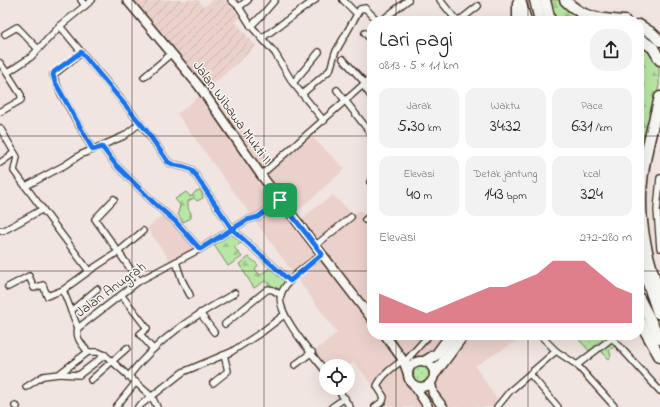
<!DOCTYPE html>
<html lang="id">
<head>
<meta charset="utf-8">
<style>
  :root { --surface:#fff; --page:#f2f2f2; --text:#202124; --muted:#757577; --accent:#d1495b }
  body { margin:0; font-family:"Indie Flower",sans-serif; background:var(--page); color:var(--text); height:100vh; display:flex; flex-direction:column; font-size:15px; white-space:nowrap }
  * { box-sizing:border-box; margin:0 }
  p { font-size:13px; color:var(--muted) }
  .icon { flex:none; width:22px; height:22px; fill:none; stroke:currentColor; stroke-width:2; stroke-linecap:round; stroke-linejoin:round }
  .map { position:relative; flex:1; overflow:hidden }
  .panel { position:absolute; left:367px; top:16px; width:277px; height:324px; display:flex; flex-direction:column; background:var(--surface); border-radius:16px; box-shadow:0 4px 16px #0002 }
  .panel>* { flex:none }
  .fabs { position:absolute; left:319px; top:359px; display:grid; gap:8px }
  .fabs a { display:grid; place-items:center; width:36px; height:36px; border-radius:50%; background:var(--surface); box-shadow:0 4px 16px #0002; font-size:20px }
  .pin { position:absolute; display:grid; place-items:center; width:34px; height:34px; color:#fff; margin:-17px; border-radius:8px; box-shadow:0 2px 6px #0006 }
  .round { display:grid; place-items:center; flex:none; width:42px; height:42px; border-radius:16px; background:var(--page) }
  .headline { display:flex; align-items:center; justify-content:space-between; height:68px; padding:0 12px }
  h1 { font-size:22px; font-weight:600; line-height:30px }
  .figures { display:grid; grid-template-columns:repeat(3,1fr); gap:6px; height:68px; padding:4px 12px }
  .figures div { display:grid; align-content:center; border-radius:10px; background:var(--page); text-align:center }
  .figures b { font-size:17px; font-weight:600 }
  .figures small { font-size:11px; font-weight:400 }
  .figures p { font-size:11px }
  .chart { height:112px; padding:8px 12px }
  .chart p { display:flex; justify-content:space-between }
  .chart svg { width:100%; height:72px; margin-top:4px; fill:var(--accent); opacity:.7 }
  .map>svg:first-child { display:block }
  .built { fill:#ebd1cc }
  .industrial { fill:url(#industrial-furrows) }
  .grass { fill:url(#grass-dots); stroke:#7a8861 }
  .forest { fill:url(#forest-firs); stroke:#7a8861 }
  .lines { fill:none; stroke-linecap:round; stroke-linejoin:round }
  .minor-casing { stroke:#3b2a1e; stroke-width:8 }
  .secondary-casing { stroke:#3b2a1e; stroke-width:11 }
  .motorway-casing { stroke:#3b2a1e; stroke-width:13 }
  .minor { stroke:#f6f6f2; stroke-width:5.5 }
  .secondary { stroke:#f6f6f2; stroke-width:8 }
  .motorway { stroke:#f6f6f2; stroke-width:10 }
  .route-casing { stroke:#fff; stroke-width:8 }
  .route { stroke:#1a73e8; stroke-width:5 }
  .grid { fill:none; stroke:#3b2a1e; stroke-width:1; stroke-opacity:0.55 }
  .labels { text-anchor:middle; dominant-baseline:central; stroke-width:3; stroke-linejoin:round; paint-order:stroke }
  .street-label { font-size:14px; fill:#3b2a1e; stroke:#f6f6f2 }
</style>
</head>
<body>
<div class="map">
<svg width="660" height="407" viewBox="0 0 660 407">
  <defs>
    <pattern id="industrial-furrows" width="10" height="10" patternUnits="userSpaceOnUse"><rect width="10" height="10" fill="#ebd1cc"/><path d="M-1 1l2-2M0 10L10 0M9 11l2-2" fill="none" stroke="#cab4af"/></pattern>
    <pattern id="grass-dots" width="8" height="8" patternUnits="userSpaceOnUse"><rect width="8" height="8" fill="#b8e6a4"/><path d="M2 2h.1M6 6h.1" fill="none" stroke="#9fc58d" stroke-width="1.8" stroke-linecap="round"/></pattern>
    <pattern id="forest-firs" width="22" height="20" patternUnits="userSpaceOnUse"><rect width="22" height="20" fill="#b8e6a4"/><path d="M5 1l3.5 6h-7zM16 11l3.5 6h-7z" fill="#9fc58d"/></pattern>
  </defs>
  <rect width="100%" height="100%" fill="#f1e5e1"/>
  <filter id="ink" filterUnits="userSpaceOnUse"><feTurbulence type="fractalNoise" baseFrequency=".025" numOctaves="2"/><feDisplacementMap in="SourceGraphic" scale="8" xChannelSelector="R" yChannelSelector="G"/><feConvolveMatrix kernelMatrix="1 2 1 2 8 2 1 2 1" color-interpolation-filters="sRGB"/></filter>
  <g filter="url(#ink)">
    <g class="built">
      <polygon points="208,89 273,165 310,135 345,169 294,214 299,220 333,195 353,214 360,210 372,220 372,335 521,335 520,339 475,366 502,407 390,407 354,362 348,366 326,366 326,369 313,352 337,333 177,114"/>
      <polygon points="165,213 200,249 172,264 147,228"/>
    </g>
    <polygon class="industrial" points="133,0 198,0 204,7 212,0 225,0 240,17 235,22 256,46 208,89"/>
    <g class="grass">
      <polygon points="575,335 612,335 609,338 616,345 609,351 611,355 609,359 598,348 592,354"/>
      <circle cx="422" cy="374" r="9"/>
    </g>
    <g class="forest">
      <polygon points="550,0 560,0 568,8 591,21 556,21"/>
      <polygon points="639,39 659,63 659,85 639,183"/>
      <polygon points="201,190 203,198 197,201 194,198 188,201 188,208 191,213 191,218 183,222 178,214 180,205 175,199 186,192 191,197 196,191"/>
      <polygon points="232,231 243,242 234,247 242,257 228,266 214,245"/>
      <polygon points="249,257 258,265 255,269 260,275 270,268 287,281 279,292 265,281 254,288 239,264"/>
    </g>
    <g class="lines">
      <defs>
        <g id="minor">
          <polyline points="81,0 85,6"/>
          <polyline points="231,0 239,7 251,26 275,53 293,83 324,121"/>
          <polyline points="343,0 357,14"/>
          <polyline points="440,0 457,21"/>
          <polyline points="239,7 248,0"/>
          <polyline points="381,21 408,0"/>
          <polyline points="459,21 478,6"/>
          <path d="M60,26C96,71 136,114 168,162C176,167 184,165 192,170L232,229L290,281"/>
          <polyline points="251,26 263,14 275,0"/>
          <polyline points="365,33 372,41"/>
          <polyline points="5,34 17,27 37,48"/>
          <polyline points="262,38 315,0"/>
          <polyline points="81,53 53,75 61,94 93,150"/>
          <polyline points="343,59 365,83"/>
          <polyline points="0,63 7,73"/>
          <polyline points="144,77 172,53"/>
          <polyline points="293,83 319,52"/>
          <polyline points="363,85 372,98"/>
          <polyline points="337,90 372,135"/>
          <polyline points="302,94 330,70 335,53 360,9 365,8 378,21"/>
          <polyline points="0,112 21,100 21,95 7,73 31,57 60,26 92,0"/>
          <polyline points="0,128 17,157 14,171 89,271 63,290 78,328"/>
          <polyline points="102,147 116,165 155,204 175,221 200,249"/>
          <polyline points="0,163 14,153"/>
          <polyline points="261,175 372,77"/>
          <polyline points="660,178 657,210 660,248"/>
          <polyline points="370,182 372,184"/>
          <polyline points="26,186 65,165 80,155 124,136 140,123"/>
          <polyline points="114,199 95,219 139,281"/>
          <polyline points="365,220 372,214"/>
          <polyline points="0,230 3,231 43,209"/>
          <polyline points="316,245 351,217"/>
          <path d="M322,254C308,265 288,277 281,294C274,312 315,357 326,372"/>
          <polyline points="176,262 182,280 190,295"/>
          <polyline points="89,271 118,252 143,231"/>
          <polyline points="8,287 29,276 34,288 43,285 47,296 63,290"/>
          <polyline points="122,296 147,328 140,334 152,348"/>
          <polyline points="71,311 97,289"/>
          <polyline points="200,313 214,332"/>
          <polyline points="225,324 268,289 273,290 281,295"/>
          <polyline points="540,335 556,351 577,365 615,407"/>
          <polyline points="404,363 429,335"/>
          <polyline points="295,365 312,352"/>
          <polyline points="577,365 612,338 660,391"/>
          <polyline points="59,374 79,375 105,355"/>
          <polyline points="530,374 558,407"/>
          <path d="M128,377C158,338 193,317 235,293"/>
          <polyline points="91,380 127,348"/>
          <polyline points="213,383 228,371 224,355"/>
          <polyline points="26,387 43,376 59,374 88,352"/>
          <polyline points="337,388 350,407"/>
          <polyline points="15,406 17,407"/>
          <polyline points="116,407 136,382"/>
          <polyline points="138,407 183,372 231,352 262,332 284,315"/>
          <path d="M157,407L152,397L105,355L98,352H88C82,344 75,338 78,328L139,281L200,249L247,220L258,217L280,200"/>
          <polyline points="332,407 345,398"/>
          <path d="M375,407L383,401L384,397L377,386C382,375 393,367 403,360"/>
          <polyline points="497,407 510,391 556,351"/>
        </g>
        <g id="secondary">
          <polyline points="127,0 199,86 261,175 372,319"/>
          <polyline points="385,335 403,360 408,374"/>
          <circle cx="421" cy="374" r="13"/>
          <polyline points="431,383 433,394 443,407"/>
          <polyline points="414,385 428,407"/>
        </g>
        <g id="motorway">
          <polyline points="520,0 526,21"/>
          <polyline points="535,0 540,21"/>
          <polyline points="545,0 550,21"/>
          <path d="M565,0C583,19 600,19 625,21"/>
          <polyline points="518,21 518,3"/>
          <polyline points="639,25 653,34 660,41"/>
          <polyline points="639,38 653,48 660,60"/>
          <path d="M660,97C652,129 642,163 641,196C640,231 649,263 660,295"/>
          <polyline points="639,257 658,313"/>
          <polyline points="639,298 660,339"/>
          <polyline points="639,320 660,357"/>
          <polyline points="426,361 437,354 451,335"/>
          <polyline points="435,373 463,335"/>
        </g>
      </defs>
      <use href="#minor" class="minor-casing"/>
      <use href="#secondary" class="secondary-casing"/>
      <use href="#motorway" class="motorway-casing"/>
      <use href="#minor" class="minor"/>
      <use href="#secondary" class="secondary"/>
      <use href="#motorway" class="motorway"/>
    </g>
  </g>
  <g class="lines" filter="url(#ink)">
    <defs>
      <path id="route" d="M280,200L258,217L247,220L200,249L175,221L155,204L116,165L102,147L93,150L55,82L53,75L54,72L81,52L146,130L168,162C176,167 184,165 192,170L232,229L290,281L322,254L280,200"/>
    </defs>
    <use href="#route" class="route-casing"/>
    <use href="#route" class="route"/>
  </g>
  <path class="grid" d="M132,0V407M264,0V407M396,0V21M528,0V21M0,136H372M639,136H660M0,271H372M639,271H660M396,335V407M528,335V407"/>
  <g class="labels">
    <g class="street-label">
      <text transform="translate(232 113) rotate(54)">Jalan Wibawa Mukti II</text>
      <text transform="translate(111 290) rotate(-36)">Jalan Anugrah</text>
    </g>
  </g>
</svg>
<div class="fabs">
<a><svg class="icon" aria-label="locate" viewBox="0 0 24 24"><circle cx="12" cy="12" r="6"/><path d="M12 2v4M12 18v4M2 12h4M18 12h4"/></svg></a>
</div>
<div class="pin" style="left:280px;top:200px;background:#1e9e55"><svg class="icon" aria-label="arrive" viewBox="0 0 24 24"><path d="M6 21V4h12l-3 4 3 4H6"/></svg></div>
<section class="panel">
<div class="headline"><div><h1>Lari pagi</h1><p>08:13 · 5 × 1.1 km</p></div><a class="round"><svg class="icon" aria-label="share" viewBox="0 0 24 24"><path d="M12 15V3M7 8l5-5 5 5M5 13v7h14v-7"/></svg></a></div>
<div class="figures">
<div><p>Jarak</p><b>5.30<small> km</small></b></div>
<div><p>Waktu</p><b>34:32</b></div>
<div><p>Pace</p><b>6:31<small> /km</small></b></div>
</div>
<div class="figures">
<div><p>Elevasi</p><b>40<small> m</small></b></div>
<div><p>Detak jantung</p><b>143<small> bpm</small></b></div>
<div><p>kcal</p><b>324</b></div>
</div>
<div class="chart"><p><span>Elevasi</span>272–280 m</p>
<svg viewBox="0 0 160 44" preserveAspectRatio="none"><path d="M0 44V26L10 30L20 34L30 38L40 34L50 30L60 26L70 22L80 22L90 18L100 14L110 6L120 6L130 6L140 14L150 22L160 26V44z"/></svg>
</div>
</section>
</div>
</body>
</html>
